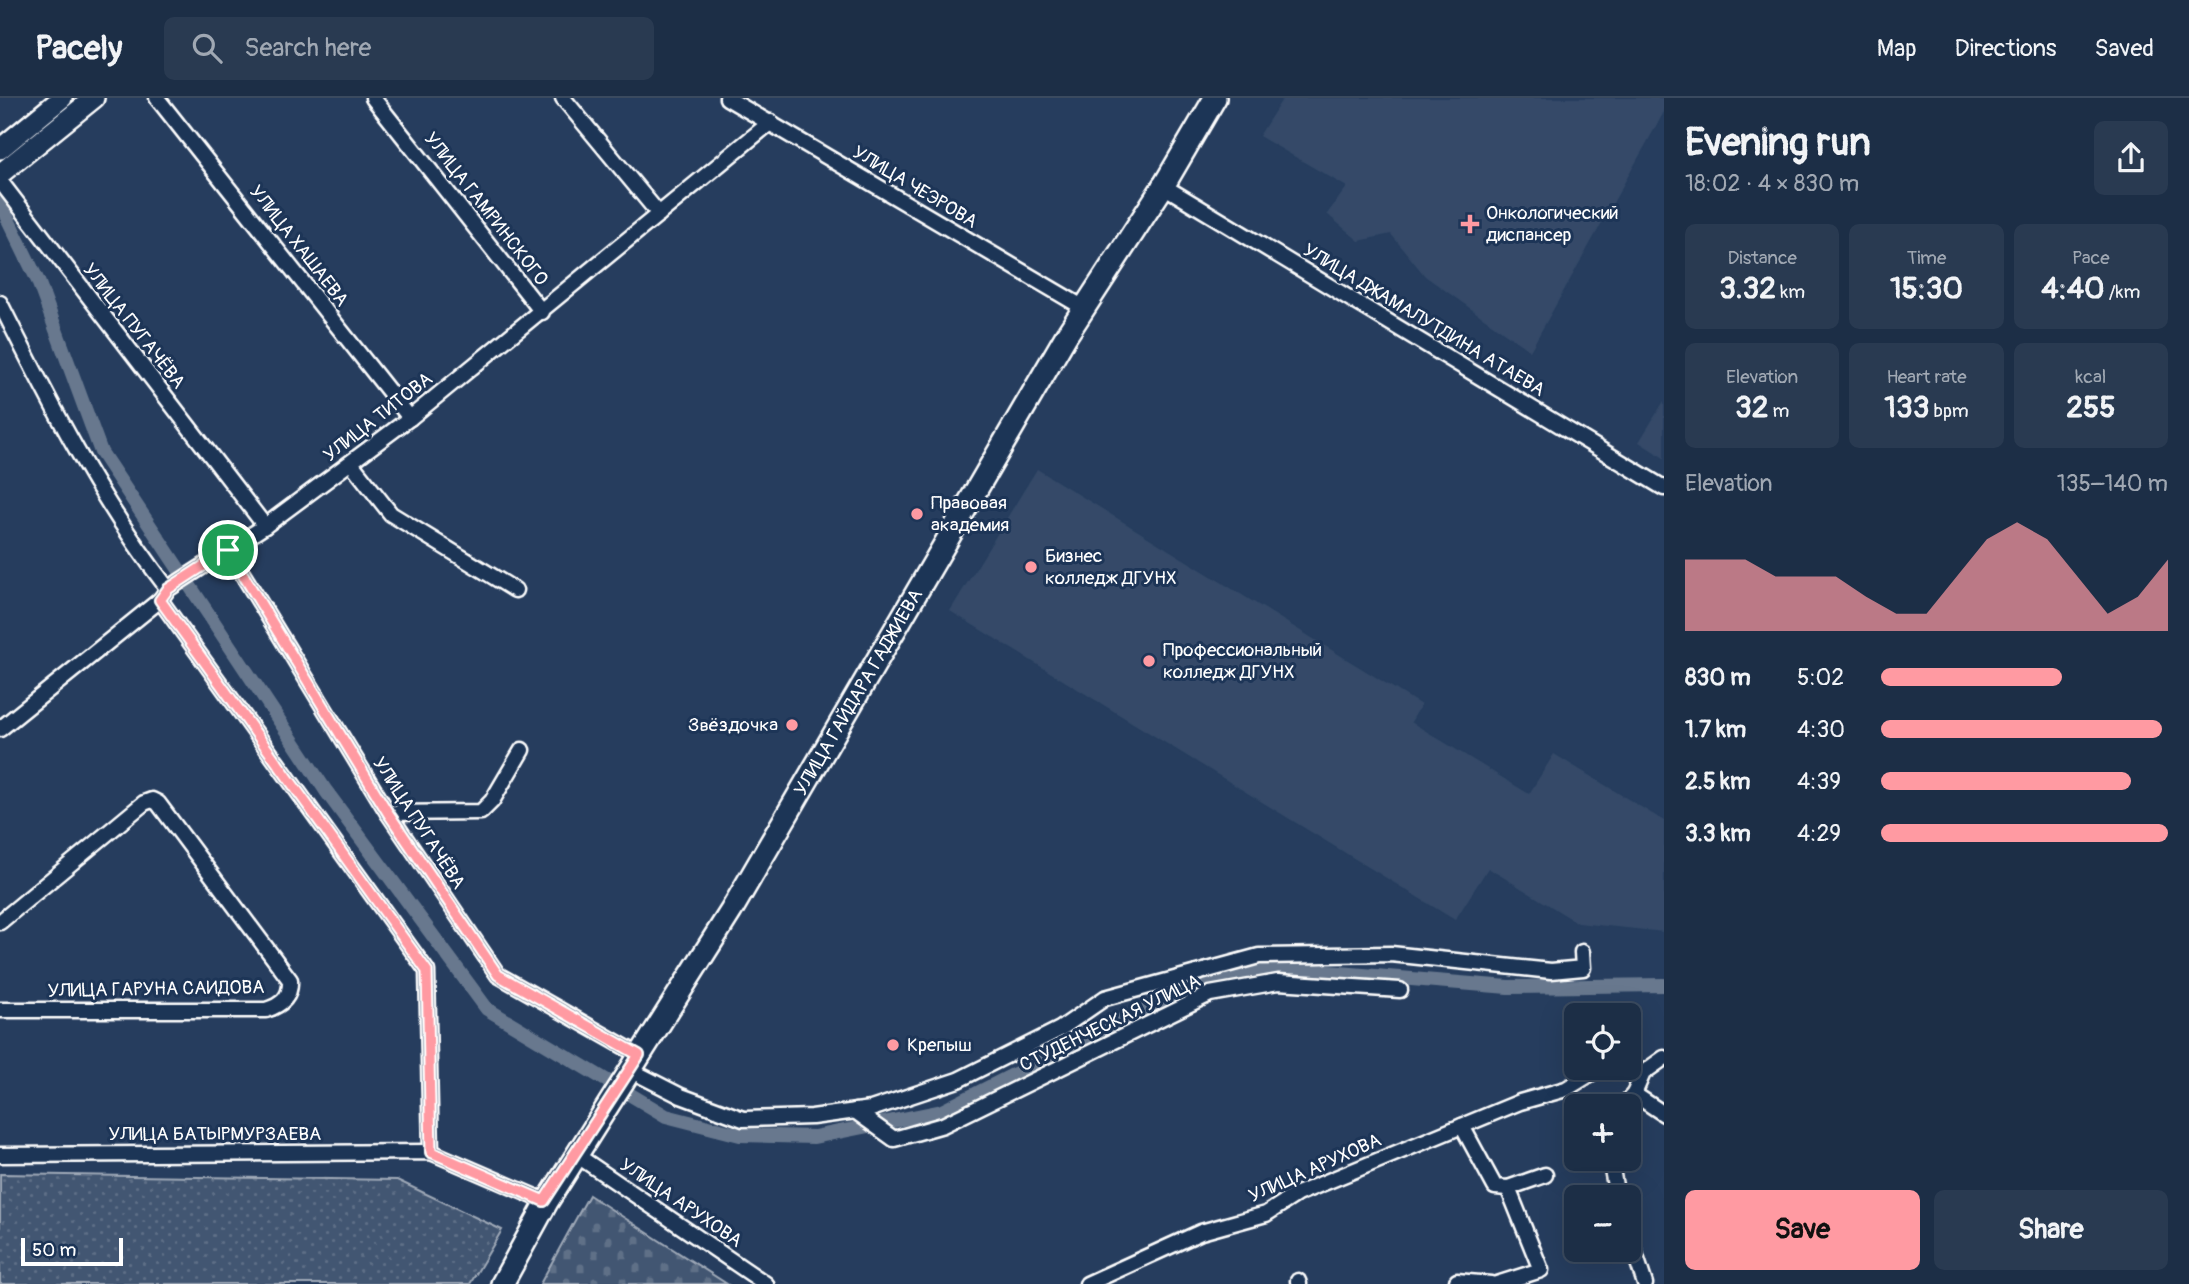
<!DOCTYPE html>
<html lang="en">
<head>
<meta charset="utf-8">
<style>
  :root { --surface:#1c2e46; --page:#293a51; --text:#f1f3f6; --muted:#a0a8b3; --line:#3a4a5f; --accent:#ff9aa2 }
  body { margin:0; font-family:Pangolin,sans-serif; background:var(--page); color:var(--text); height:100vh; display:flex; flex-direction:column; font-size:26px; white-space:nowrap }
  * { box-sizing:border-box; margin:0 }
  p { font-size:23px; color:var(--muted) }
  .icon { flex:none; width:38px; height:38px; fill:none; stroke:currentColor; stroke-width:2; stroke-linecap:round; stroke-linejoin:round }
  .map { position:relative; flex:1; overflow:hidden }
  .details { display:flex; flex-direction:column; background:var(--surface); width:525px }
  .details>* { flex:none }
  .controls { position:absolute; left:1564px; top:905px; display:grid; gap:14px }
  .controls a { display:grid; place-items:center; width:77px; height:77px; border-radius:10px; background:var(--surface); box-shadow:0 7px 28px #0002,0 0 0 2px var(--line); font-size:35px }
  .scale { position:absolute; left:21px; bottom:18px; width:102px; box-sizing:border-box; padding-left:7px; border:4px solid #fff; border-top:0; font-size:19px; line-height:24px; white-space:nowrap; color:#fff; -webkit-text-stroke:5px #1d3557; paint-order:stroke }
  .pin { position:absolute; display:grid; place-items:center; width:60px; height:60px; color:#fff; margin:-30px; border:4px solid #fff; border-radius:50%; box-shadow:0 2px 7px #0007 }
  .round { display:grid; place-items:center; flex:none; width:74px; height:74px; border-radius:10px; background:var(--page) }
  .summary { display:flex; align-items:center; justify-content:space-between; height:119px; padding:0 21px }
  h1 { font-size:38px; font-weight:700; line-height:52px }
  .stats { display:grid; grid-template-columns:repeat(3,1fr); gap:10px; height:119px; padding:7px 21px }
  .stats div { display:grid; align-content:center; border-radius:10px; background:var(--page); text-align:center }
  .stats b { font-size:30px; font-weight:700 }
  .stats small { font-size:19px; font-weight:400 }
  .stats p { font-size:19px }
  .chart { height:196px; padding:14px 21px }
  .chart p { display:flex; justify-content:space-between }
  .chart svg { width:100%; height:126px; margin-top:7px; fill:var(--accent); opacity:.7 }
  .button { display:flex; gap:14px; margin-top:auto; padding:14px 21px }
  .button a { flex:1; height:80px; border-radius:10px; background:var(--accent); color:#111; font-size:28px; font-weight:700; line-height:80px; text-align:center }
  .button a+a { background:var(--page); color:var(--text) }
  ul { padding:0 21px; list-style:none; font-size:23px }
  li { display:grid; grid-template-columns:112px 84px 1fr; align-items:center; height:52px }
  li i { height:18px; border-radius:9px; background:var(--accent) }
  header { display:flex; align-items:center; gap:42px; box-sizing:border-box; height:98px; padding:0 35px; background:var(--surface); border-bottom:2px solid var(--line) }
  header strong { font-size:33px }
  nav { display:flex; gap:38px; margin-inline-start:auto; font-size:24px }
  .search { width:490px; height:63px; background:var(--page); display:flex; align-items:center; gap:18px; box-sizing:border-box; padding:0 24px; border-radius:10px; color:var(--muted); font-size:26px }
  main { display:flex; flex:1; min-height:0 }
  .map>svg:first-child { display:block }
  .built { fill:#344a68 }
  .grass { fill:url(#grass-dots); stroke:#a0aab8; stroke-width:2 }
  .cemetery { fill:url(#cemetery-stones); stroke:#a0aab8; stroke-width:2 }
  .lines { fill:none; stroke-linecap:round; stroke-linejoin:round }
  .canal { stroke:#67788e; stroke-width:14 }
  .street-casing { stroke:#fff; stroke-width:19 }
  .secondary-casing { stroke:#fff; stroke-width:24 }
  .primary-casing { stroke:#fff; stroke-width:26 }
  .street { stroke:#1d3557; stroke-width:14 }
  .secondary { stroke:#1d3557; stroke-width:19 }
  .primary { stroke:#1d3557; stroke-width:21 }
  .route-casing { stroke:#fff; stroke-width:14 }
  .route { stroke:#ff9aa2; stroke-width:9 }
  .poi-dot { fill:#ff9aa2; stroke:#1d3557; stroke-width:2.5 }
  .labels { text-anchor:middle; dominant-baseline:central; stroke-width:6; stroke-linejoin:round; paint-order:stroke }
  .street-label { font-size:19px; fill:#fff; stroke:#1d3557 }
  .poi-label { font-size:19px; fill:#fff; stroke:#1d3557; text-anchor:start }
</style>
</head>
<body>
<header>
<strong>Pacely</strong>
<div class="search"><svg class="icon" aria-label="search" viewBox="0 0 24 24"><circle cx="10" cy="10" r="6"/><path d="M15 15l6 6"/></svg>Search here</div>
<nav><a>Map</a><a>Directions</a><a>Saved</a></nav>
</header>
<main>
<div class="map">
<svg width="1664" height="1186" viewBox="0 0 1664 1186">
  <defs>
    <pattern id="grass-dots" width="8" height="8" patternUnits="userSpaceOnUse" patternTransform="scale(1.75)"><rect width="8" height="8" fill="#425672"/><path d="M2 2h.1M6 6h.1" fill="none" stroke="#5e6f87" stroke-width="1.8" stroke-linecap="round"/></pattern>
    <pattern id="cemetery-stones" width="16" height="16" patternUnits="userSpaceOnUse" patternTransform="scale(1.75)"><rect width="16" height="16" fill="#425672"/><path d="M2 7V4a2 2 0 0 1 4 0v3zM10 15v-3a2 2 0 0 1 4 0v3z" fill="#5e6f87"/></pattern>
  </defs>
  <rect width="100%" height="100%" fill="#263d5e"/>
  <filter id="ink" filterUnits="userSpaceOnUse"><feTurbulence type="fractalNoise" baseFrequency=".0143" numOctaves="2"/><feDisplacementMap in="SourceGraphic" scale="14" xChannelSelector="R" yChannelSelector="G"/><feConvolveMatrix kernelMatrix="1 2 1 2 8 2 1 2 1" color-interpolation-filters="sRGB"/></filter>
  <g filter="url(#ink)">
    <g class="built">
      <polygon points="1283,0 1664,0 1664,14 1530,253 1425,178 1391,136 1359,143 1327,116 1347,89 1259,38"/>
      <polygon points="1664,303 1664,360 1639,344"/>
      <polygon points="1037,371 1421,607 1411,624 1529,696 1554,656 1664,723 1664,834 1578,825 1488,770 1455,822 950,513"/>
    </g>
    <polygon class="grass" points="0,1076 397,1082 502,1132 470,1186 0,1186"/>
    <polygon class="cemetery" points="589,1097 727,1186 540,1186"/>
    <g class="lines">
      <polyline class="canal" points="0,105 38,183 101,354 326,693 487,911 666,1018 740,1037 814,1039 942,1013 1173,896 1279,870 1508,889 1664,887"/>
      <defs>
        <g id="street">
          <polyline points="157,0 410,320"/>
          <polyline points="373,0 542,214"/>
          <polyline points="563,0 659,116"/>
          <polyline points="727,0 1084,210"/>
          <polyline points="0,83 265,428"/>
          <polyline points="1160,86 1664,390"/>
          <path d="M0,205C51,307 98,400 168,491"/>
          <polyline points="351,365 391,416 515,492"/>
          <polyline points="228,452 388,715 498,877 639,957"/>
          <polyline points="160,502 427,873 431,1054"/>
          <polyline points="0,631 160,502 168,491 265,428 410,320 771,24"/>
          <polyline points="388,715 481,714 492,703 522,652"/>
          <path d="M0,824L144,705L152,702L158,705L290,882C291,899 282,907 266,912H0"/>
          <polyline points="628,971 681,998 743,1021 812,1019 871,1011 958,982 1060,931 1105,900 1259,858 1391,856 1551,873 1583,870 1582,854"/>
          <polyline points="1634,996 1643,975 1664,960"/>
          <polyline points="1623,1008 1634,996 1664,1016"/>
          <polyline points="855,1013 894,1041 943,1027 1210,896 1278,884 1400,892"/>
          <polyline points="1462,1028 1495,1089 1508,1090 1545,1077"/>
          <polyline points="575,1056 766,1186"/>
          <polyline points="0,1057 431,1054 547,1104"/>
          <polyline points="1610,1060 1617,1099"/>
          <polyline points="1629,1137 1645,1186"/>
          <polyline points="1298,1183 1299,1186"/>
          <polyline points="1457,1183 1491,1186"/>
          <polyline points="1087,1186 1201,1134 1266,1116 1297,1096 1520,1004 1566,991 1600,970"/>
          <polyline points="1497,1186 1541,1172 1508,1090"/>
        </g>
        <g id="secondary">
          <polyline points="0,51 62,0"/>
          <polyline points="0,76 94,0"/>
        </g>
        <g id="primary">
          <path id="s1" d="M502,1186L547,1104L731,813L1066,238L1164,87L1215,0"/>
        </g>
      </defs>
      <use href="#street" class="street-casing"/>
      <use href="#secondary" class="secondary-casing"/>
      <use href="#primary" class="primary-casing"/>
      <use href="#street" class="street"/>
      <use href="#secondary" class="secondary"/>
      <use href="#primary" class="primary"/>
    </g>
  </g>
  <g class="lines" filter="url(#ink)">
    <defs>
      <polygon id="route" points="228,452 388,715 498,877 639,957 544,1103 431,1054 427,873 160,502 168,491"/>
    </defs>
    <use href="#route" class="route-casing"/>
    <use href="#route" class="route"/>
  </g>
  <g class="poi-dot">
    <path d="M1466.5 115.5h7v7h7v7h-7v7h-7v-7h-7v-7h7z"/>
    <circle cx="917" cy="416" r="7"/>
    <circle cx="1031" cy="469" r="7"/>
    <circle cx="1149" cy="563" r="7"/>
    <circle cx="792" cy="627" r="7"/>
    <circle cx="893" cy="947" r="7"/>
  </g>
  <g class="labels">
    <g class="street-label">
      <text transform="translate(915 89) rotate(31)">УЛИЦА ЧЕЭРОВА</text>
      <text transform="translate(486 111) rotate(52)">УЛИЦА ГАМРИНСКОГО</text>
      <text transform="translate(299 148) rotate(52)">УЛИЦА ХАШАЕВА</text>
      <text transform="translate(1424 222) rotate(31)">УЛИЦА ДЖАМАЛУТДИНА АТАЕВА</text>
      <text transform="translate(134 228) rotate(52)">УЛИЦА ПУГАЧЁВА</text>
      <text transform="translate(378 319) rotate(-38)">УЛИЦА ТИТОВА</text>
      <text stroke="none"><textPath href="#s1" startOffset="691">УЛИЦА ГАЙДАРА ГАДЖИЕВА</textPath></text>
      <text transform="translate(419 725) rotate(57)">УЛИЦА ПУГАЧЁВА</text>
      <text transform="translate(156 891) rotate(-1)">УЛИЦА ГАРУНА САИДОВА</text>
      <text transform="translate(1110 925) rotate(-26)">СТУДЕНЧЕСКАЯ УЛИЦА</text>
      <text x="215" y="1036">УЛИЦА БАТЫРМУРЗАЕВА</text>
      <text transform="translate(1315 1070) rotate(-24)">УЛИЦА АРУХОВА</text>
      <text transform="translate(681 1105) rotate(34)">УЛИЦА АРУХОВА</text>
    </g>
    <g class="poi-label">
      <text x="1486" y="115">Онкологический<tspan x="1486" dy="22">диспансер</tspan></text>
      <text x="931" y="405">Правовая<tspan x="931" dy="22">академия</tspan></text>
      <text x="1045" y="458">Бизнес<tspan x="1045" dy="22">колледж ДГУНХ</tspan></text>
      <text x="1163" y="552">Профессиональный<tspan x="1163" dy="22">колледж ДГУНХ</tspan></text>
      <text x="778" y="627" text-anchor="end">Звёздочка</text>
      <text x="907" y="947">Крепыш</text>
    </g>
  </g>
</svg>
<div class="controls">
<a><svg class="icon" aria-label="locate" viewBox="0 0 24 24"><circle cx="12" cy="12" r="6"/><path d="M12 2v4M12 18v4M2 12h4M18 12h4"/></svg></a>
<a>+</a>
<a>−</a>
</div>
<div class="scale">50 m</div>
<div class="pin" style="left:228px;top:452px;background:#1e9e55"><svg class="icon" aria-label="arrive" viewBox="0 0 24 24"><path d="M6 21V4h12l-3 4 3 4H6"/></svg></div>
</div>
<section class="details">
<div class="summary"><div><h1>Evening run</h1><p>18:02 · 4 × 830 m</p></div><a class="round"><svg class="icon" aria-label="share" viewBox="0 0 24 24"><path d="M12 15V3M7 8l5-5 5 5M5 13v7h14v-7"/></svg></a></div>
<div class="stats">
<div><p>Distance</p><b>3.32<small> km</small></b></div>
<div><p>Time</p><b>15:30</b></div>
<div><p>Pace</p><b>4:40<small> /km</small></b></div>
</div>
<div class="stats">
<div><p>Elevation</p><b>32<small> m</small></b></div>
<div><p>Heart rate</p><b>133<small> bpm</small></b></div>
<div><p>kcal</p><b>255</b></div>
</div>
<div class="chart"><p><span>Elevation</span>135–140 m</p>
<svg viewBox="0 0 160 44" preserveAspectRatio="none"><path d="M0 44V19L10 19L20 19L30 25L40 25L50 25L60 32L70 38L80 38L90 25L100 12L110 6L120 12L130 25L140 38L150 32L160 19V44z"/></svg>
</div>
<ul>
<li><b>830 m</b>5:02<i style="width:63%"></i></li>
<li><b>1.7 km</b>4:30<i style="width:98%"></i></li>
<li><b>2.5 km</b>4:39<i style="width:87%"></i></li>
<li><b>3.3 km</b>4:29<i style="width:100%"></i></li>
</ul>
<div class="button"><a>Save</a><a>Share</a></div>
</section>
</main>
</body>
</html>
